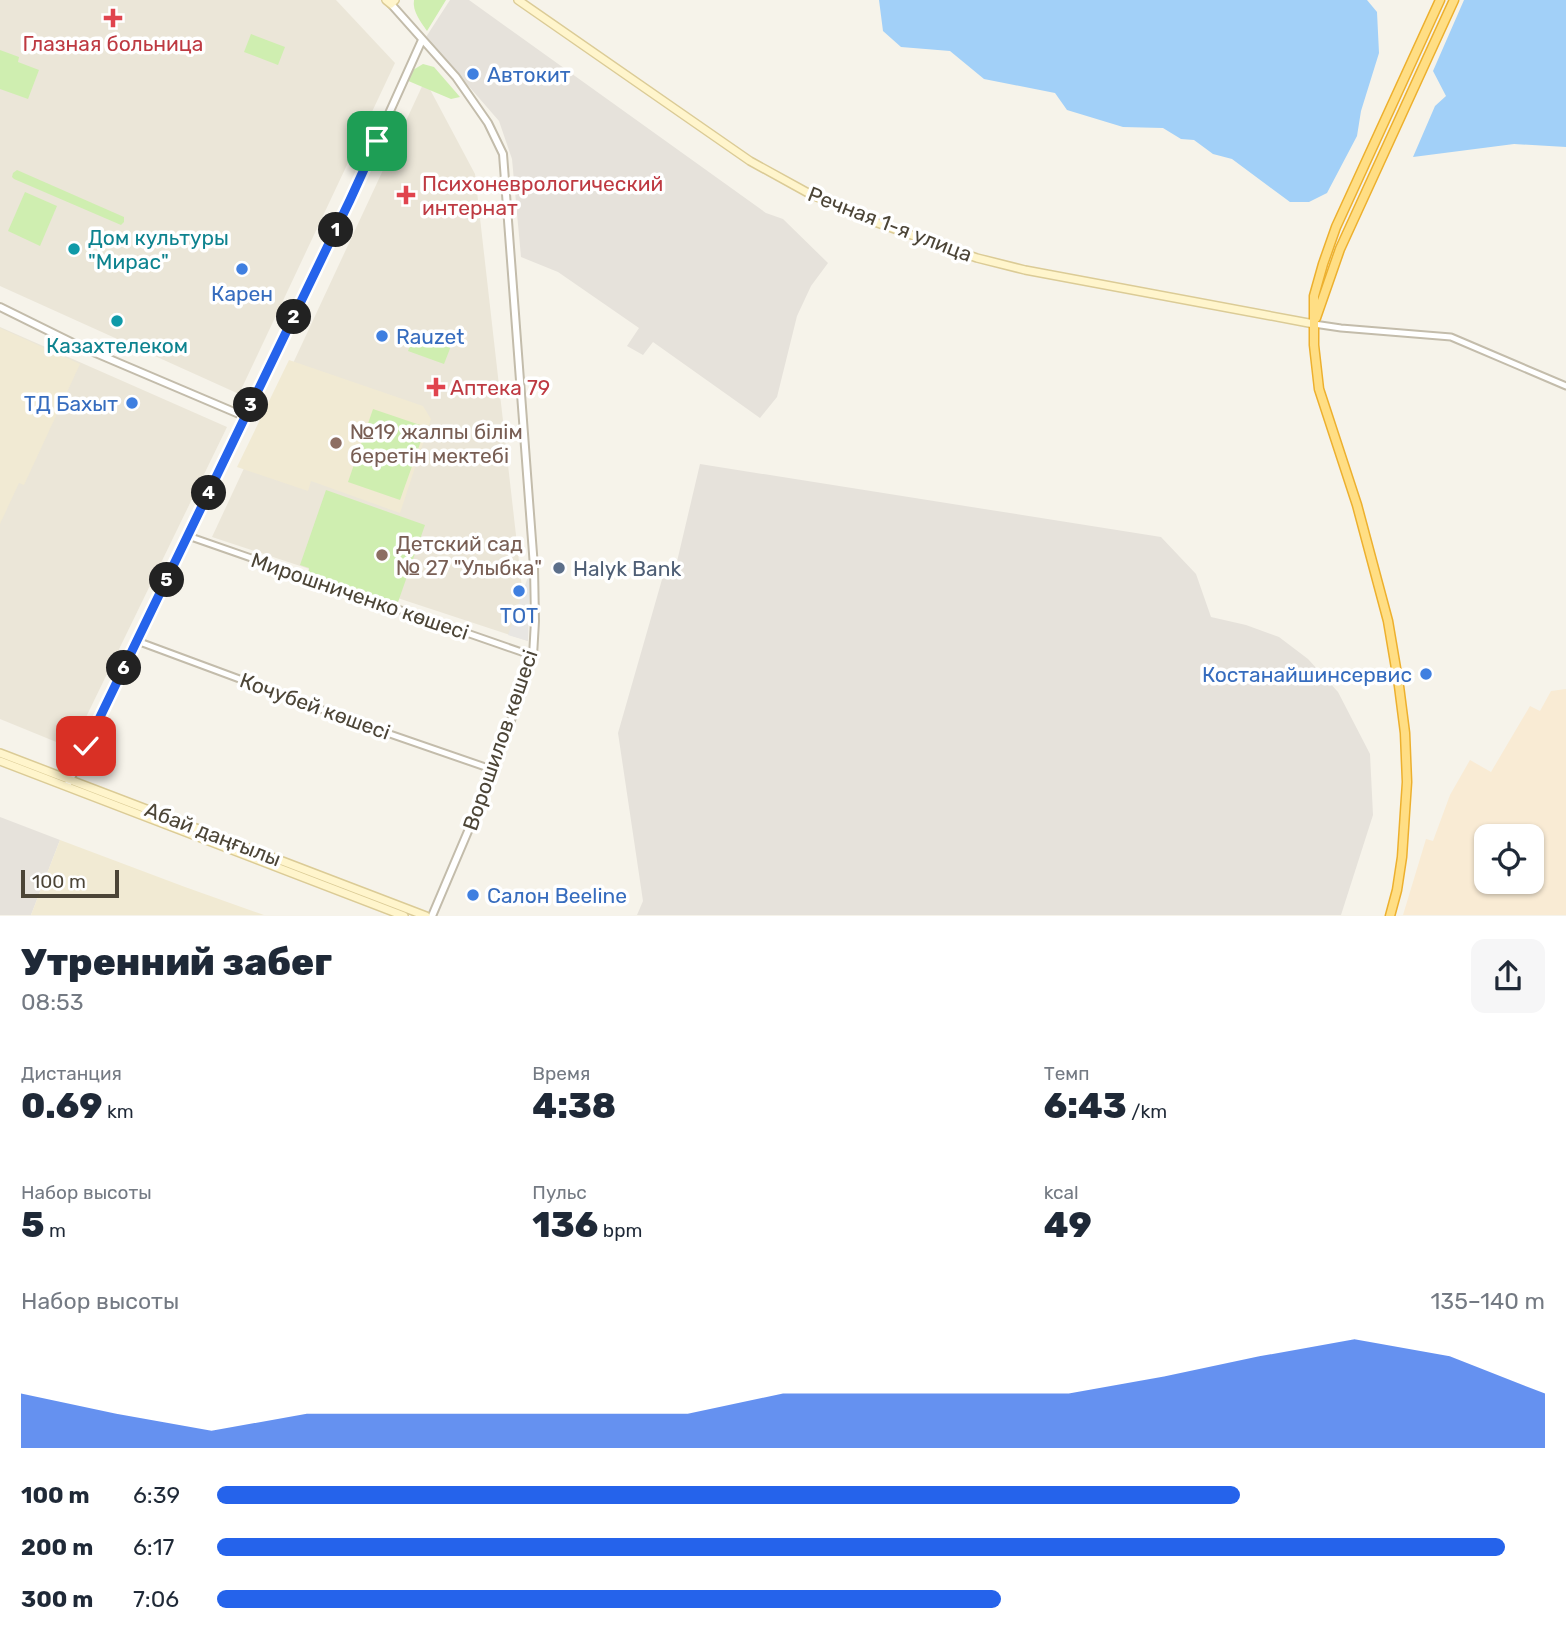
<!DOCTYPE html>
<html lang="ru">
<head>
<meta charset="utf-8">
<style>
  :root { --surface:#fff; --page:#f6f6f7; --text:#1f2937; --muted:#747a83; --accent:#2563eb }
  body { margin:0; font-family:Rubik,sans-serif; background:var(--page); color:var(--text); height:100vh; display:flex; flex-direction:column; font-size:26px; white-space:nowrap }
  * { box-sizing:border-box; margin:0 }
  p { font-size:23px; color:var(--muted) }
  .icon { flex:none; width:38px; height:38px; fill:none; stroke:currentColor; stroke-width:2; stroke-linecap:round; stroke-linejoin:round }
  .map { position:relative; height:916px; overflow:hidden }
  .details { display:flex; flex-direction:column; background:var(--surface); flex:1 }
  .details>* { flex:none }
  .buttons { position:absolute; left:1474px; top:824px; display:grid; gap:14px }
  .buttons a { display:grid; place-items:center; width:70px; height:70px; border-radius:14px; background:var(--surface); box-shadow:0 2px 5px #0004; font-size:35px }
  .scale { position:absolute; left:21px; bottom:18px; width:98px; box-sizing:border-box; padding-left:7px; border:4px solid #4c4537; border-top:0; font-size:19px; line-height:24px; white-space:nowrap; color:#4c4537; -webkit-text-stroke:5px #fff; paint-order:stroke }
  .pin { position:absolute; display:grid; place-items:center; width:60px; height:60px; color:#fff; margin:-30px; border-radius:14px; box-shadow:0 4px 10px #0006 }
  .km { position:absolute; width:35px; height:35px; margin:-18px; border-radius:50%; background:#222; color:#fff; font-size:19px; line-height:35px; text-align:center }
  .round { display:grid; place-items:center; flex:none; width:74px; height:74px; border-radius:14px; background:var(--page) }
  .headline { display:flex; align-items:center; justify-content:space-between; height:119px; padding:0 21px }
  h1 { font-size:38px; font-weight:800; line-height:52px }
  .figures { display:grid; grid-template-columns:repeat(3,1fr); gap:10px; height:119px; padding:7px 21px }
  .figures div { display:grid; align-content:center }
  .figures b { font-size:35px; font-weight:800 }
  .figures small { font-size:19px; font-weight:400 }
  .figures p { font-size:19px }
  .chart { height:196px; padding:14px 21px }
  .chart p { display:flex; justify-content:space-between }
  .chart svg { width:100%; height:126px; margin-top:7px; fill:var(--accent); opacity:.7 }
  ul { padding:0 21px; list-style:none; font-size:23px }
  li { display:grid; grid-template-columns:112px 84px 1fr; align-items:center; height:52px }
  li i { height:18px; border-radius:9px; background:var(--accent) }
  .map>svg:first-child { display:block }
  .residential { fill:#ebe6d8 }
  .commercial { fill:#f9ebd4; fill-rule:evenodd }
  .industrial { fill:#e6e2db }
  .education { fill:#f1ead3 }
  .green { fill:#cfeeb0 }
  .parking { fill:#e8e6e2 }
  .water { fill:#a2d0f8 }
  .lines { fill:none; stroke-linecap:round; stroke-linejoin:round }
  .minor-casing { stroke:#c3bcab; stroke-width:9 }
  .tertiary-casing { stroke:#c3bcab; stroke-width:10 }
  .secondary-casing { stroke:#dbcb96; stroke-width:10 }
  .trunk-casing { stroke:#edb02e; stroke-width:11 }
  .minor { stroke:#fff; stroke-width:5 }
  .tertiary { stroke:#fff; stroke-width:6 }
  .secondary { stroke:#fff5cc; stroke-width:7 }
  .trunk { stroke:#ffde84; stroke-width:8 }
  .route-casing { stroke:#fff; stroke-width:14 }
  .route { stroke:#2563eb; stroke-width:9 }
  .health-dot { fill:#e0444e; stroke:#fff; stroke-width:2.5 }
  .shop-dot { fill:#3f7fe0; stroke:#fff; stroke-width:2.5 }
  .culture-dot { fill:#0f9aa8; stroke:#fff; stroke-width:2.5 }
  .education-dot { fill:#8d6e63; stroke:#fff; stroke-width:2.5 }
  .service-dot { fill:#5c6f8a; stroke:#fff; stroke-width:2.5 }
  .labels { text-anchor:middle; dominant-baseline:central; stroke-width:7; stroke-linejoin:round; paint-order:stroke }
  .health-label { font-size:21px; fill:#be3a42; stroke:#fff; text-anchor:start }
  .shop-label { font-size:21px; fill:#366cbe; stroke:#fff; text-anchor:start }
  .street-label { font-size:21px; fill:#4c4537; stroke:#fff }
  .culture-label { font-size:21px; fill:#0d838f; stroke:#fff; text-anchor:start }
  .education-label { font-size:21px; fill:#785e54; stroke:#fff; text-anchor:start }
  .service-label { font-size:21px; fill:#4e5e75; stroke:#fff; text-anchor:start }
</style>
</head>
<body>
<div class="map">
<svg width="1566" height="916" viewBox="0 0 1566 916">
  <rect width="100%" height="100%" fill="#f6f3ea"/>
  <g class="residential">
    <polygon points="0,0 336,0 395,63 239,394 0,286"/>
    <polygon points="425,80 475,174 528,641 212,537"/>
    <polygon points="0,327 227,427 71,748 0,719"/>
  </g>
  <path class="commercial" d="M1566,689V915H1403L1426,839L1433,841L1450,795L1470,760L1491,772L1530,706L1540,711L1551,691ZM1531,836V882H1486V836Z"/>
  <g class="industrial">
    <polygon points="450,0 469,0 766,213 783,219 828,263 811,286 797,316 777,397 760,418 653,342 643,355 627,346 639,328 558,272 521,257 512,159 499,121 426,37"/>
    <polygon points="700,464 1161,537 1196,574 1211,617 1246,625 1279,637 1308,659 1338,692 1370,754 1373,815 1341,915 637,915 643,901 618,733 665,569 675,570"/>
    <polygon points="0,817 60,840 31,915 0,915"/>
  </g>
  <g class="education">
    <polygon points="0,328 80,364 24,485 19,483 0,524"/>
    <polygon points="289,360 423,406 431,419 400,513 311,481 308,491 237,467"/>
    <polygon points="60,840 185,887 264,915 31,915"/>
  </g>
  <g class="green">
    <path d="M414,0H446L427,31C421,22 412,11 414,0Z"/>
    <polygon points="251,34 285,47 278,65 244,52"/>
    <polygon points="0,50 19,57 18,62 39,70 28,99 0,89"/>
    <polygon points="423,64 434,67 460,97 451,99 406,80 413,70"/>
    <polygon points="17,170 124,217 124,222 121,225 14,179 12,177 13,173"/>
    <polygon points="25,192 57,206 40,246 8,231"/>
    <polygon points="415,333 451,346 444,364 408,351"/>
    <polygon points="373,409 426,427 400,500 348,482"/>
    <polygon points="326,490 425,525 397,605 308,574 309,568 300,565"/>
  </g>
  <polygon class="parking" points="530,571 528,641 508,635"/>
  <g class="water">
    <polygon points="879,0 1367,0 1377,12 1379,53 1361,111 1357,136 1327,193 1309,202 1290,202 1232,159 1213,154 1194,140 1181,139 1163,128 1123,127 1067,110 1055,93 984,79 950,51 901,47 883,31"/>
    <polygon points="1464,0 1566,0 1566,147 1514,144 1413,157 1435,106 1446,96 1433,71"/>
  </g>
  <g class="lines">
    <defs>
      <g id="minor">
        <polyline points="1314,324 1341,328 1451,337 1566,386"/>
        <polyline points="188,536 533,656"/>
        <polyline points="137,641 358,723 494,770"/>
      </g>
      <g id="tertiary">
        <polyline points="391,4 456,77 488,123 503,154 534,567 535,621 533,656 494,770 432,916"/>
        <polyline points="0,307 79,346 246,417"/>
        <polyline points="68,784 350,200 422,40"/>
      </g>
      <g id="secondary">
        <polyline points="386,0 391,4 395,0"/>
        <polyline points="518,0 750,161 810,194 869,220 977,258 1025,270 1314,324"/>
        <polyline points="0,753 426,916"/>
        <polyline points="0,761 404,916"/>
      </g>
      <g id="trunk">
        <polyline points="1316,318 1340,249 1454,0"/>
        <polyline points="1390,916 1397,890 1402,857 1407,782 1405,733 1399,686 1388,621 1357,505 1319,389 1314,345 1314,296 1323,264 1336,227 1440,0"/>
      </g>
    </defs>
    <use href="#minor" class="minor-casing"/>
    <use href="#tertiary" class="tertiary-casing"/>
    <use href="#secondary" class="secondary-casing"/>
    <use href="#trunk" class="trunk-casing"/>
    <use href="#minor" class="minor"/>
    <use href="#tertiary" class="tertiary"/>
    <use href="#secondary" class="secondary"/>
    <use href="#trunk" class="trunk"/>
  </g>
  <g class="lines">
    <defs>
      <polyline id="route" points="86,746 350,200 377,141"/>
    </defs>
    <use href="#route" class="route-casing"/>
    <use href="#route" class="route"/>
  </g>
  <g class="health-dot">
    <path d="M109.5 7.5h7v7h7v7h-7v7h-7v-7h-7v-7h7z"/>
    <path d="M402.5 184.5h7v7h7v7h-7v7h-7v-7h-7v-7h7z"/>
    <path d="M432.5 376.5h7v7h7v7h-7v7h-7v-7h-7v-7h7z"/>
  </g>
  <g class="shop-dot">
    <circle cx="473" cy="74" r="7"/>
    <circle cx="242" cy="269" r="7"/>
    <circle cx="382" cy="336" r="7"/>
    <circle cx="132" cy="403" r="7"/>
    <circle cx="519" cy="591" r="7"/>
    <circle cx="1426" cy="674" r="7"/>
    <circle cx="473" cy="895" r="7"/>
  </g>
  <g class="culture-dot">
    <circle cx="74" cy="249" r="7"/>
    <circle cx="117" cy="321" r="7"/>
  </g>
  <g class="education-dot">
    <circle cx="336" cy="443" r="7"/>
    <circle cx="382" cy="555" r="7"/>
  </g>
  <circle class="service-dot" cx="559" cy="568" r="7"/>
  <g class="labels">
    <g class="health-label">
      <text x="113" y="43" text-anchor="middle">Глазная больница</text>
      <text x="422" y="183">Психоневрологический<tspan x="422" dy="24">интернат</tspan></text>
      <text x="450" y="387">Аптека 79</text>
    </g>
    <g class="shop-label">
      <text x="487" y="74">Автокит</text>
      <text x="242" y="293" text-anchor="middle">Карен</text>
      <text x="396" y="336">Rauzet</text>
      <text x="118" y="403" text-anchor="end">ТД Бахыт</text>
      <text x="519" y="615" text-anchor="middle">ТОТ</text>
      <text x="1412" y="674" text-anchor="end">Костанайшинсервис</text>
      <text x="487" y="895">Cалон Beeline</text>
    </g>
    <g class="street-label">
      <text transform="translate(890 224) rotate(21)">Речная 1-я улица</text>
      <text transform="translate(360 596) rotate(19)">Мирошниченко көшесі</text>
      <text transform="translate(315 706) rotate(20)">Кочубей көшесі</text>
      <text transform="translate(500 740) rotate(-71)">Ворошилов көшесі</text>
      <text transform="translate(213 834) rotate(21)">Абай даңғылы</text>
    </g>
    <g class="culture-label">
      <text x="88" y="237">Дом культуры<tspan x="88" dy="24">"Мирас"</tspan></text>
      <text x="117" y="345" text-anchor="middle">Казахтелеком</text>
    </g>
    <g class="education-label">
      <text x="350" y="431">№19 жалпы білім<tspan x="350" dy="24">беретін мектебі</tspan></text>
      <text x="396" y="543">Детский сад<tspan x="396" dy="24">№ 27 "Улыбка"</tspan></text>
    </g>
    <g class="service-label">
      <text x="573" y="568">Halyk Bank</text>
    </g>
  </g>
</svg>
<div class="buttons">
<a><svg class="icon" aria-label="locate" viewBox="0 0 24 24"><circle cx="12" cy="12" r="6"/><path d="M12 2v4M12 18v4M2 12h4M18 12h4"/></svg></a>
</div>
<div class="scale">100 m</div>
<div class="pin" style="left:377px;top:141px;background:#1e9e55"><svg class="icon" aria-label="arrive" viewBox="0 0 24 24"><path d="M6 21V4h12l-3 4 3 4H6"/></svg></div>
<div class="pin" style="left:86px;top:746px;background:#d93025"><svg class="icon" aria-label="check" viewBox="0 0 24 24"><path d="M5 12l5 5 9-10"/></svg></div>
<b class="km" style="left:336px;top:230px">1</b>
<b class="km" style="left:294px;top:317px">2</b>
<b class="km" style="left:251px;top:405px">3</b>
<b class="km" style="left:209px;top:493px">4</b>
<b class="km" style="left:167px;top:580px">5</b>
<b class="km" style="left:124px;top:668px">6</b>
</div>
<section class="details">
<div class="headline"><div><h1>Утренний забег</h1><p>08:53</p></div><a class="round"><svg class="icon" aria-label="share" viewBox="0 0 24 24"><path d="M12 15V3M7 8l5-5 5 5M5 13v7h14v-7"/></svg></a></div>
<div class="figures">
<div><p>Дистанция</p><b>0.69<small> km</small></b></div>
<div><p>Время</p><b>4:38</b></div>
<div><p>Темп</p><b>6:43<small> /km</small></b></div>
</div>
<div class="figures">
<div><p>Набор высоты</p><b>5<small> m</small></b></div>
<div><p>Пульс</p><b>136<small> bpm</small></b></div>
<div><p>kcal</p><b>49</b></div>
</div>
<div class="chart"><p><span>Набор высоты</span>135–140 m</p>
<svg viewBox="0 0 160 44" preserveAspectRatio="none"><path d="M0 44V25L10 32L20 38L30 32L40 32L50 32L60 32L70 32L80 25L90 25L100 25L110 25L120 19L130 12L140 6L150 12L160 25V44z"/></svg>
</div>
<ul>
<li><b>100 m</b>6:39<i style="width:77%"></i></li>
<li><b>200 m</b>6:17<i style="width:97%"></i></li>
<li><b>300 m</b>7:06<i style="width:59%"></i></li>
</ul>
</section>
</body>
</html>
